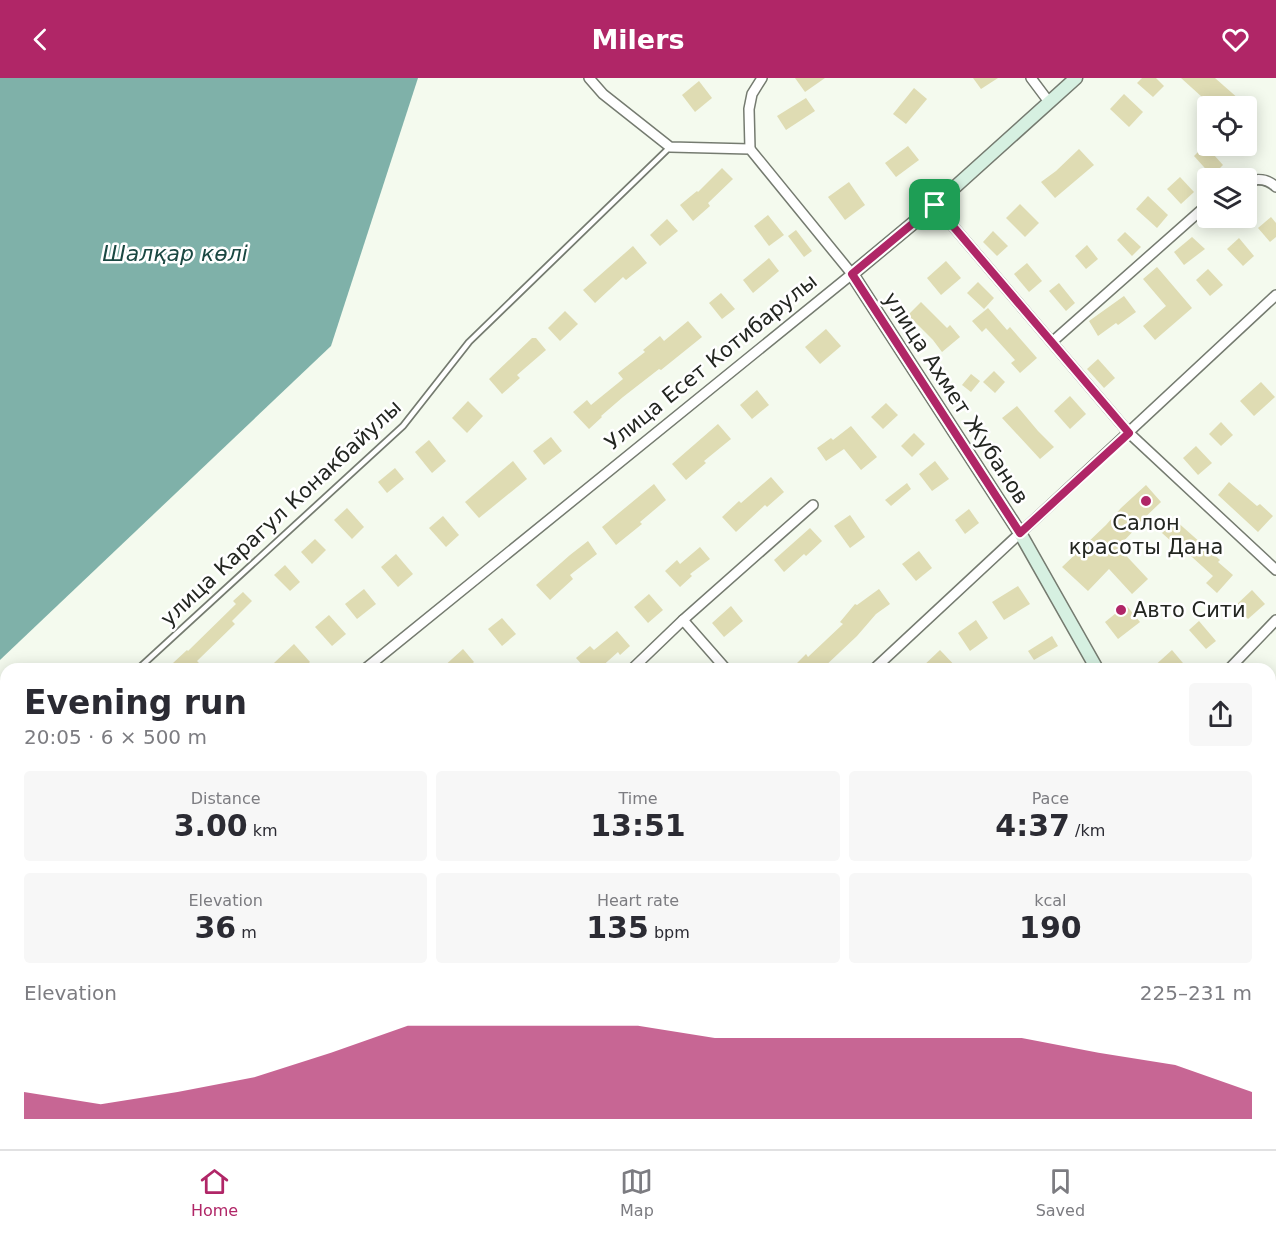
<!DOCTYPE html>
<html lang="en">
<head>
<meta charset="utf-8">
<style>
  :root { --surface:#fff; --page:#f7f7f7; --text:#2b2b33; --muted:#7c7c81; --line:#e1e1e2; --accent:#b02667 }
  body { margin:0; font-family:"DejaVu Sans",sans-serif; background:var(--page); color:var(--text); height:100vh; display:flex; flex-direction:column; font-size:22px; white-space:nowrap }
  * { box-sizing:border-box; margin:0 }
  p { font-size:20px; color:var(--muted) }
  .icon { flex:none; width:33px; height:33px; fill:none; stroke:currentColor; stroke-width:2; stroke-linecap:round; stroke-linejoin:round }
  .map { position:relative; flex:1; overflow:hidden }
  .panel { position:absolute; left:0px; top:585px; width:1276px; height:486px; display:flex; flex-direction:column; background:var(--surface); border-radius:18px 18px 0 0; box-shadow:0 3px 15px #0003 }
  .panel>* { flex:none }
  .fabs { position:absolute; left:1197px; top:18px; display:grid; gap:12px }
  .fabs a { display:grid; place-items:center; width:60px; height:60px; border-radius:6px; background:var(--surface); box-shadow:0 3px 15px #0003; font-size:30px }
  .pin { position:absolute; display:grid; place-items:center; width:51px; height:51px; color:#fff; margin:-26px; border-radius:12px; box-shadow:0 3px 9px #0006 }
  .round { display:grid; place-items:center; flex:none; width:63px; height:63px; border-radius:6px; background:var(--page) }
  .head { display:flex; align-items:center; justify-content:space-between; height:102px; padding:0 24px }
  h1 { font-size:33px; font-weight:700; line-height:45px }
  .metrics { display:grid; grid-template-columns:repeat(3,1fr); gap:9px; height:102px; padding:6px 24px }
  .metrics div { display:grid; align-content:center; border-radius:6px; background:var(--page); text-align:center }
  .metrics b { font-size:30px; font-weight:700 }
  .metrics small { font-size:16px; font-weight:400 }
  .metrics p { font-size:16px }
  .chart { height:168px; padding:12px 24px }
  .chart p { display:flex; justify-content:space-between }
  .chart svg { width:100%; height:108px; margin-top:6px; fill:var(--accent); opacity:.7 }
  header { display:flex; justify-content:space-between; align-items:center; height:78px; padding:0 24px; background:var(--accent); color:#fff; font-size:27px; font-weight:700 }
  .menu { display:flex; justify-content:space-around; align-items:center; height:84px; border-top:2px solid var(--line); background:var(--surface); font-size:16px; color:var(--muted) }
  .menu a { display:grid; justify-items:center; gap:3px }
  .menu .current { color:var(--accent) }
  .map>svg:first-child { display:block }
  .water { fill:#7fb1a9 }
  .building { fill:#dfdcb3 }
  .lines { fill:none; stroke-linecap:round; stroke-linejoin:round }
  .service-casing { stroke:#757b70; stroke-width:8 }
  .minor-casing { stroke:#757b70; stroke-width:12 }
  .secondary-casing { stroke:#757b70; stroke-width:15 }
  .service { stroke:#fff; stroke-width:4.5 }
  .minor { stroke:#fff; stroke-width:9 }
  .secondary { stroke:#d6f0e1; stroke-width:12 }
  .route-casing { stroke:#fff; stroke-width:12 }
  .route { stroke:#b02667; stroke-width:8 }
  .poi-dot { fill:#b02667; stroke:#fff; stroke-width:2 }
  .labels { text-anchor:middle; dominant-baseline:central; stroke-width:5; stroke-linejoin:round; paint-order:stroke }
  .street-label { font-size:21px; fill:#232621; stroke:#fff }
  .poi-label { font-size:21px; fill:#232621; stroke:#fff }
  .water-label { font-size:22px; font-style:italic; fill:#1a4842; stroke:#fff }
</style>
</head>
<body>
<header><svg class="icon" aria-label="back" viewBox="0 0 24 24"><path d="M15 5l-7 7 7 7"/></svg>Milers<svg class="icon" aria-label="heart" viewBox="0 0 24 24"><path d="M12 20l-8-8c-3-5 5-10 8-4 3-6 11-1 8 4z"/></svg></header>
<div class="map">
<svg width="1276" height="1071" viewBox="0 0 1276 1071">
  <rect width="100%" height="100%" fill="#f4faee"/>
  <polygon class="water" points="0,0 418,0 331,268 0,582"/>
  <g class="building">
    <polygon points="795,0 825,0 805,14"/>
    <polygon points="973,0 998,0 981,11"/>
    <polygon points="1142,0 1156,0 1164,8 1153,19 1137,5"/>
    <polygon points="1181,0 1215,0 1240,22 1234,28 1212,28"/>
    <polygon points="699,3 712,20 695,34 682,17"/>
    <polygon points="914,10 927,21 906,46 893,36"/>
    <polygon points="1124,16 1143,34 1129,49 1110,31"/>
    <polygon points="806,20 815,33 786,52 777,38"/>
    <polygon points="1205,67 1223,87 1212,98 1194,78"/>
    <polygon points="908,68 919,82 896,99 885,85"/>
    <polygon points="1079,71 1094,87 1055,120 1041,104 1056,93"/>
    <polygon points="722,90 733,101 708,125 710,128 693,143 680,127 697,113 698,114"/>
    <polygon points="1180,99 1194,114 1181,126 1167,111"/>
    <polygon points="849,104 865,127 845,142 828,119"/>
    <polygon points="1148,118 1168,137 1157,150 1136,131"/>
    <polygon points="1020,126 1039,145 1025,159 1006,140"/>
    <polygon points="768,137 784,157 769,168 754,148"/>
    <polygon points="1271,139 1276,145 1276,159 1270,164 1258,150"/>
    <polygon points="667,141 678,153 660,168 650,157"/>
    <polygon points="796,152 812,173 804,179 788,158"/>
    <polygon points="993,153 1008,168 997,178 983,164"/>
    <polygon points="1125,154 1141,169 1132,178 1117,162"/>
    <polygon points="1192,159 1205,171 1184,187 1174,174"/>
    <polygon points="1239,160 1254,178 1243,188 1227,171"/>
    <polygon points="1087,167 1098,181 1086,191 1075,178"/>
    <polygon points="633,168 647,185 626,202 623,199 595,225 583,212"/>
    <polygon points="769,180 779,193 753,215 743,202"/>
    <polygon points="946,183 961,200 941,217 927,200"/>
    <polygon points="1027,185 1042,203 1029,214 1014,196"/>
    <polygon points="1157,189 1192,230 1155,262 1143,248 1166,228 1143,201"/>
    <polygon points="1208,191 1223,207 1210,218 1196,202"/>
    <polygon points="978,204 994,220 984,231 967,215"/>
    <polygon points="1059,205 1075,225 1066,233 1049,213"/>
    <polygon points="721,215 735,231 722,241 709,225"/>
    <polygon points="1124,218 1136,234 1118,247 1116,245 1098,258 1089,243"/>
    <polygon points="921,224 947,250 950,247 960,259 942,274 933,262 908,237"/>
    <polygon points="988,230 1007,252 1010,249 1037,280 1020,295 1011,285 1015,282 986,250 982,254 972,243"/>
    <polygon points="565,233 578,246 560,263 548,250"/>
    <polygon points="688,243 702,259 661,292 659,291 623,319 601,338 602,339 589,351 573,334 587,322 591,327 623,301 618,295 645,274 643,272 660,258 664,263"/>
    <polygon points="826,251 841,268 820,286 805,269"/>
    <polygon points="532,260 536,260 546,272 517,297 520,300 502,316 489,301"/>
    <polygon points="1098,281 1115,300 1104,310 1087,291"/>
    <polygon points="994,293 1005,304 995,315 983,304"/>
    <polygon points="971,296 980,303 971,314 962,307"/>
    <polygon points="1261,304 1275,319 1254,338 1240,323"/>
    <polygon points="757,312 769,327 752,341 740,327"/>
    <polygon points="1070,318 1086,336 1070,351 1054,333"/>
    <polygon points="468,323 483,338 467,355 452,340"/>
    <polygon points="886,325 898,337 883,351 871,339"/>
    <polygon points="1017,328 1038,353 1054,369 1040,381 1002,340"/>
    <polygon points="1221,344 1233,357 1221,368 1209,356"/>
    <polygon points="718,346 731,361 704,383 706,385 686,402 672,386"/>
    <polygon points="851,348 877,379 861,392 844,371 826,383 817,370 831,360 833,362"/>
    <polygon points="914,355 925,366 912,379 901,368"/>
    <polygon points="551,359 562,373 544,387 533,373"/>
    <polygon points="429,362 446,383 432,395 415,374"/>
    <polygon points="1196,368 1212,385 1198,397 1183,380"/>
    <polygon points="513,383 527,401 479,440 465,424"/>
    <polygon points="935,383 949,401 932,413 919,396"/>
    <polygon points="395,390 404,401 387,415 378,404"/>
    <polygon points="771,399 784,414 767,429 765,427 736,454 722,439 739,423 741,425"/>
    <polygon points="1229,404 1257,428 1260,426 1273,438 1258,454 1218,417"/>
    <polygon points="907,405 911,411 891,428 885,422"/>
    <polygon points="654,406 666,422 640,444 642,446 616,467 602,449"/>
    <polygon points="1146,407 1161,424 1138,446 1139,447 1118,469 1148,501 1132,516 1109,491 1088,513 1062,489 1106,447 1121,430"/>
    <polygon points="347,430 364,449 352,461 334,442"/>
    <polygon points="969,431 979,445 965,456 955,442"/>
    <polygon points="850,437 865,459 850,470 834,448"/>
    <polygon points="443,438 459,457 446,469 429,450"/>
    <polygon points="1175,442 1220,482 1218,484 1233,497 1217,515 1206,505 1213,498 1182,470 1181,472 1162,455"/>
    <polygon points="810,450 822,463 806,478 804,476 784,494 774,482"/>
    <polygon points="315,461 326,472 312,486 301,474"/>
    <polygon points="588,463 597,476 570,497 573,501 550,522 536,507 570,477"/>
    <polygon points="700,469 710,481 690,496 692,498 680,509 665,493 677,482 680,486"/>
    <polygon points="919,473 932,490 916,503 902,486"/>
    <polygon points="396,476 413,496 398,509 381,489"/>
    <polygon points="285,487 300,504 290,513 274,497"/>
    <polygon points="1018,508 1030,526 1004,542 992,524"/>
    <polygon points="364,511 376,526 357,541 345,526"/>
    <polygon points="879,511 890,526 876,536 857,558 822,591 791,591 806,576 808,579 843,546 840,544 855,526 857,527"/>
    <polygon points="1252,512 1265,526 1248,541 1235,528"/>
    <polygon points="243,514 252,523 232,543 235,546 197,583 200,586 195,591 179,591 173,585 187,572 188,573 236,526 233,523"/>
    <polygon points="649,516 663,532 648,545 634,529"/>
    <polygon points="1126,527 1140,544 1118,561 1105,544"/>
    <polygon points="731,528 743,543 724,559 712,545"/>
    <polygon points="329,537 346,556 332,568 315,549"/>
    <polygon points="502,540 516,556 502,568 488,551"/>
    <polygon points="976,542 988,560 970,573 958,555"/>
    <polygon points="1199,543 1216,563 1206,571 1189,552"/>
    <polygon points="617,553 630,568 620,577 618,574 599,591 586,591 576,580 590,568 594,572"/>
    <polygon points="1052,558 1058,568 1034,582 1028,573"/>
    <polygon points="294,566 310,584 302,591 279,591 274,585"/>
    <polygon points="463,571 474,584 466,591 441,591"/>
    <polygon points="940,572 958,591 920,591"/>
    <polygon points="1172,572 1188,591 1151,591"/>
  </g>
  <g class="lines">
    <defs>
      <polyline id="service" points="138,591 403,348 469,264 670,69"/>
      <g id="minor">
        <polyline points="1031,0 1049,24"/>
        <polyline points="750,71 749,31 752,16 762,0"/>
        <path d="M1246,104C1257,100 1268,101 1276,109"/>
        <polyline points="935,127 1129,355 1276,492"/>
        <polyline points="1052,264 1208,126"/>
        <polyline points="683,542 813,427"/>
        <polyline points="365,591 852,196 750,71 670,69 603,16 589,0"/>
        <polyline points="632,591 683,542 726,591"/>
        <polyline points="874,591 1276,217"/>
        <polyline points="1229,591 1276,542"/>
        <polyline points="1270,779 1276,772"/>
        <polyline points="0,887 6,882"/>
        <polyline points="1270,1043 1276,1036"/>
        <polyline points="622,1071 628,1065"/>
        <polyline points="762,1071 767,1065"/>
        <polyline points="1023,1071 1028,1065"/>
        <polyline points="1248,1071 1253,1065"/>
      </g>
      <g id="secondary">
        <polyline points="1076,0 935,127 852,196 1020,455 1097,591"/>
        <polyline points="1270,968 1276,987"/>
      </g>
    </defs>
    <use href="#service" class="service-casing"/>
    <use href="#minor" class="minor-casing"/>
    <use href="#secondary" class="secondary-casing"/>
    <use href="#service" class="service"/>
    <use href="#minor" class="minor"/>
    <use href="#secondary" class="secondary"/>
  </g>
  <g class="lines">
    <defs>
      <polygon id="route" points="935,127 1129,355 1020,455 852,196"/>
    </defs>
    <use href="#route" class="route-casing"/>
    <use href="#route" class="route"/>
  </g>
  <g class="poi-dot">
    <circle cx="1146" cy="423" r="6"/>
    <circle cx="1121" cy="532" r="6"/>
  </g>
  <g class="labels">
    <g class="street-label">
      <text transform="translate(711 284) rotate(-39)">Улица Есет Котибарулы</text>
      <text transform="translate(956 320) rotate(57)">улица Ахмет Жубанов</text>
      <text transform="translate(281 435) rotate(-43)">улица Карагул Конакбайулы</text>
    </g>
    <g class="poi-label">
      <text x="1146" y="445">Салон<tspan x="1146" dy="24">красоты Дана</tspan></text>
      <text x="1133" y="532" text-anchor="start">Авто Сити</text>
    </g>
    <g class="water-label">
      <text x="175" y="175">Шалқар көлі</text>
    </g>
  </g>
</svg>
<div class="fabs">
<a><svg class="icon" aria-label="locate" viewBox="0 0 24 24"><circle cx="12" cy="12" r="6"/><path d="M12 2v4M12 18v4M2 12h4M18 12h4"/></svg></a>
<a><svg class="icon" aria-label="layers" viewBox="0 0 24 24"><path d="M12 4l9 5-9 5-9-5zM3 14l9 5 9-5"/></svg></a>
</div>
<div class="pin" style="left:935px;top:127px;background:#1e9e55"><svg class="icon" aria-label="arrive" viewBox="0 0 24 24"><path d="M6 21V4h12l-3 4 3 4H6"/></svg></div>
<section class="panel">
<div class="head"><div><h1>Evening run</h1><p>20:05 · 6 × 500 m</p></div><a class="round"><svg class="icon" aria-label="share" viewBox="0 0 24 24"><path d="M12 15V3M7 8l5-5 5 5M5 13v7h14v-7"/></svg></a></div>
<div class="metrics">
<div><p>Distance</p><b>3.00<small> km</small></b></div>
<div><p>Time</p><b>13:51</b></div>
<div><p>Pace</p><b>4:37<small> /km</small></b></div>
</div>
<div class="metrics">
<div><p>Elevation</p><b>36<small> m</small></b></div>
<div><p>Heart rate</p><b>135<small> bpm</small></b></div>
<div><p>kcal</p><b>190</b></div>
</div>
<div class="chart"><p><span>Elevation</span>225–231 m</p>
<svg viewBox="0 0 160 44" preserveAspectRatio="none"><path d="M0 44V33L10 38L20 33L30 27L40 17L50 6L60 6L70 6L80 6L90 11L100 11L110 11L120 11L130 11L140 17L150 22L160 33V44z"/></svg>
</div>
</section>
</div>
<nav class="menu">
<a class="current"><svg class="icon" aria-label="home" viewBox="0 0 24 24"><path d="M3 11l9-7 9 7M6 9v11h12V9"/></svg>Home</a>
<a><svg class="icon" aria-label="map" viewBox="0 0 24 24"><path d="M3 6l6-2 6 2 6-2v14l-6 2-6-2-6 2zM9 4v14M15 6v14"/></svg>Map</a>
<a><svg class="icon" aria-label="saved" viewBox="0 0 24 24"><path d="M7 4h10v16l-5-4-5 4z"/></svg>Saved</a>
</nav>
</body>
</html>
